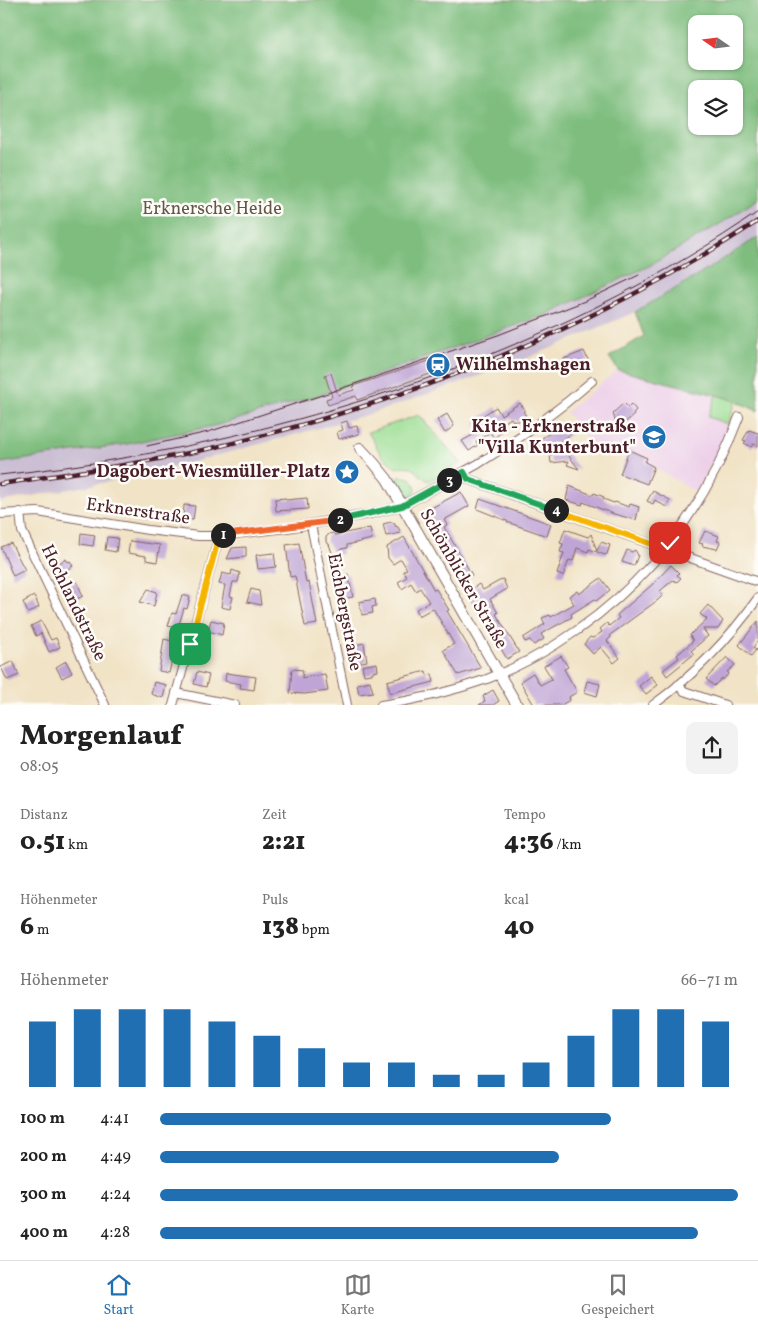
<!DOCTYPE html>
<html lang="de">
<head>
<meta charset="utf-8">
<style>
  :root { --surface:#fff; --page:#f2f2f2; --text:#222; --muted:#767676; --line:#e0e0e0; --accent:#1f6fb2 }
  body { margin:0; font-family:Vollkorn,serif; background:var(--page); color:var(--text); height:100vh; display:flex; flex-direction:column; font-size:19px; white-space:nowrap }
  * { box-sizing:border-box; margin:0 }
  p { font-size:16px; color:var(--muted) }
  .icon { flex:none; width:28px; height:28px; fill:none; stroke:currentColor; stroke-width:2; stroke-linecap:round; stroke-linejoin:round }
  .map { position:relative; height:705px; overflow:hidden }
  .panel { display:flex; flex-direction:column; background:var(--surface); flex:1 }
  .panel>* { flex:none }
  .needle { width:32px; rotate:284deg }
  .fabs { position:absolute; left:688px; top:15px; display:grid; gap:10px }
  .fabs a { display:grid; place-items:center; width:55px; height:55px; border-radius:10px; background:var(--surface); box-shadow:0 1px 4px #0004; font-size:25px }
  .pin { position:absolute; display:grid; place-items:center; width:42px; height:42px; color:#fff; margin:-21px; border-radius:10px; box-shadow:0 2px 8px #0006 }
  .km { position:absolute; width:25px; height:25px; margin:-12px; border-radius:50%; background:#222; color:#fff; font-size:14px; line-height:25px; text-align:center }
  .round { display:grid; place-items:center; flex:none; width:52px; height:52px; border-radius:10px; background:var(--page) }
  .summary { display:flex; align-items:center; justify-content:space-between; height:85px; padding:0 20px }
  h1 { font-size:28px; font-weight:800; line-height:38px }
  .stats { display:grid; grid-template-columns:repeat(3,1fr); gap:8px; height:85px; padding:5px 20px }
  .stats div { display:grid; align-content:center }
  .stats b { font-size:25px; font-weight:800 }
  .stats small { font-size:14px; font-weight:400 }
  .stats p { font-size:14px }
  .chart { height:140px; padding:10px 20px }
  .chart p { display:flex; justify-content:space-between }
  .chart svg { width:100%; height:90px; margin-top:5px; stroke:var(--accent); stroke-width:6 }
  ul { padding:0 20px; list-style:none; font-size:16px }
  li { display:grid; grid-template-columns:80px 60px 1fr; align-items:center; height:38px }
  li i { height:12px; border-radius:6px; background:var(--accent) }
  .tab-bar { display:flex; justify-content:space-around; align-items:center; height:70px; border-top:1px solid var(--line); background:var(--surface); font-size:14px; color:var(--muted) }
  .tab-bar a { display:grid; justify-items:center; gap:2px }
  .tab-bar .current { color:var(--accent) }
  .map>svg:first-child { display:block }
  .built { fill:#edd1e9 }
  .industrial { fill:#ccbfd4 }
  .green { fill:#9ede95; stroke:#747e60 }
  .forest { fill:#7ebd7e; stroke:#646e54; fill-rule:evenodd }
  .building { fill:#bfa4d6 }
  .lines { fill:none; stroke-linecap:round; stroke-linejoin:round }
  .minor-casing { stroke:#846461; stroke-width:10 }
  .tertiary-casing { stroke:#846461; stroke-width:12 }
  .minor { stroke:#fff; stroke-width:8 }
  .tertiary { stroke:#fff; stroke-width:10 }
  .tram { stroke:#4a1f2b; stroke-width:1 }
  .rail-casing { stroke:#4a1f2b; stroke-width:4.5 }
  .rail { stroke:#fdfcf7; stroke-width:2.5; stroke-dasharray:8; stroke-linecap:butt }
  .split-1-casing { stroke:#fff; stroke-width:10 }
  .split-2-casing { stroke:#fff; stroke-width:10 }
  .split-3-casing { stroke:#fff; stroke-width:10 }
  .split-4-casing { stroke:#fff; stroke-width:10 }
  .split-5-casing { stroke:#fff; stroke-width:10 }
  .split-1 { stroke:#f5b400; stroke-width:6 }
  .split-2 { stroke:#f0652b; stroke-width:6 }
  .split-3 { stroke:#22a559; stroke-width:6 }
  .split-4 { stroke:#22a559; stroke-width:6 }
  .split-5 { stroke:#f5b400; stroke-width:6 }
  .labels { text-anchor:middle; dominant-baseline:central; stroke-width:5; stroke-linejoin:round; paint-order:stroke }
  .park-label { font-size:18px; fill:#63584b; stroke:#fdfcf7 }
  .poi-label { font-size:18px; font-weight:bold; fill:#4a1f2b; stroke:#fdfcf7; text-anchor:end }
  .street-label { font-size:18px; fill:#4a1f2b; stroke:#fdfcf7 }
</style>
</head>
<body>
<div class="map">
<svg width="758" height="705" viewBox="0 0 758 705">
  <rect width="100%" height="100%" fill="#fdfcf7"/>
  <filter id="ink" filterUnits="userSpaceOnUse"><feTurbulence type="fractalNoise" baseFrequency=".02" numOctaves="2"/><feDisplacementMap in="SourceGraphic" scale="10" xChannelSelector="R" yChannelSelector="G"/><feConvolveMatrix kernelMatrix="1 2 1 2 8 2 1 2 1" color-interpolation-filters="sRGB"/></filter>
  <filter id="wash" filterUnits="userSpaceOnUse"><feTurbulence type="fractalNoise" baseFrequency=".0096" numOctaves="4" result="noise"/><feDisplacementMap in="SourceGraphic" scale="20" xChannelSelector="R" yChannelSelector="G"/><feGaussianBlur stdDeviation="1.12" result="paint"/><feColorMatrix in="noise" values="0 0 0 0 0 0 0 0 0 0 0 0 0 0 0 0 0 1.4 0 .05"/><feComposite in="paint" operator="in"/></filter>
  <g filter="url(#wash)">
    <rect width="100%" height="100%" fill="#f1e3c6"/>
    <polygon class="built" points="618,370 716,395 708,416 728,424 714,459 696,492 645,462 647,458 642,455 623,448 622,453 600,456 566,412"/>
    <polygon class="industrial" points="758,199 758,237 697,276 635,312 516,363 370,414 145,475 0,502 0,463 127,444 218,425 310,398 430,356 545,315 606,287 651,265 723,222"/>
    <g class="green">
      <polygon points="716,395 736,401 728,424 708,417"/>
      <path d="M419,415L461,463L429,481C416,475 415,462 396,468L382,456L368,432Z"/>
      <polygon points="401,476 412,479 416,488 415,493 405,498 395,480"/>
    </g>
    <g class="forest">
      <path d="M0,0H758V199L723,222L651,265L545,315L430,356L310,398L218,425L127,444L0,463ZM696,24H734V61H696ZM696,89H734V126H696Z"/>
      <polygon points="758,237 758,411 728,398 618,370 609,357 644,336 635,312 697,276"/>
    </g>
    <g id="blocks">
      <g class="building">
        <polygon points="584,351 589,362 568,370 564,359"/>
        <polygon points="438,358 441,370 357,400 356,396 328,405 326,399 332,397 325,375 331,373 338,395 354,390 353,386"/>
        <polygon points="520,403 525,410 523,411 526,416 517,422 516,420 513,421 511,418 499,426 503,431 494,438 490,432 476,442 478,445 469,451 462,441 480,431 475,424 477,422 476,420 496,407 501,415"/>
        <polygon points="624,403 628,407 631,404 636,410 633,413 634,415 622,425 615,420 613,413"/>
        <polygon points="447,414 454,426 445,433 437,420"/>
        <polygon points="347,421 349,428 357,426 359,434 339,439 337,432 343,430 341,423"/>
        <polygon points="565,423 572,433 544,454 536,442"/>
        <polygon points="749,430 758,433 758,446 753,444 752,447 744,443 746,441 743,440"/>
        <polygon points="629,450 647,458 645,462 654,467 647,484 620,474"/>
        <polygon points="567,453 572,460 579,469 567,465 569,461 551,463 550,455"/>
        <polygon points="569,486 593,495 594,493 604,497 603,499 614,503 615,502 629,507 630,504 639,507 636,520 614,514 583,502 582,505 566,500"/>
        <polygon points="653,491 670,500 666,507 655,500 653,504 647,501"/>
        <polygon points="461,492 469,506 444,520 447,525 444,527 472,575 461,582 437,543 440,542 422,513"/>
        <polygon points="286,498 286,500 307,498 308,509 276,511 275,499"/>
        <polygon points="480,499 551,524 547,536 507,522 507,521 477,509"/>
        <polygon points="184,505 195,506 193,520 183,519"/>
        <polygon points="391,522 395,524 395,526 398,527 401,533 386,536 383,524"/>
        <polygon points="370,528 372,539 347,545 347,548 341,549 342,554 333,556 329,544 326,542 326,537 329,534 333,533 335,535"/>
        <polygon points="565,529 588,537 591,534 597,551 601,542 610,545 607,554 605,555 589,549 588,552 577,548 573,561 569,560 563,576 557,574 564,553 560,552 563,544 560,543"/>
        <polygon points="705,531 719,536 717,541 720,542 717,549 702,546 703,544 699,543"/>
        <polygon points="81,533 95,535 93,546 80,544"/>
        <polygon points="107,537 118,538 116,552 105,550"/>
        <polygon points="404,537 434,590 436,589 449,610 447,611 481,668 458,675 443,650 454,644 433,608 419,616 416,609 429,602 420,588 416,591 411,583 402,589 398,582 407,577 403,571 407,569 401,559 393,564 388,558 387,547"/>
        <polygon points="130,541 160,545 157,562 146,560 146,556 128,553"/>
        <polygon points="11,543 25,570 13,576 1,547"/>
        <polygon points="299,543 306,583 309,582 317,624 305,626 295,576 290,577 286,545"/>
        <polygon points="246,547 246,557 227,559 232,548"/>
        <polygon points="627,550 632,552 635,550 638,555 634,566 622,562"/>
        <polygon points="274,553 276,567 258,569 256,555"/>
        <polygon points="66,559 68,562 70,561 73,566 61,573 56,565"/>
        <polygon points="671,565 679,573 677,575 681,578 677,582 673,580 660,591 663,595 658,600 610,635 611,637 607,641 620,658 614,663 601,647 593,654 584,644 590,637 593,638 602,632 600,629 607,623 609,626 619,618 617,615 654,583"/>
        <polygon points="232,570 240,573 238,582 233,582 230,596 233,597 230,609 221,607 225,585 219,584 222,573 231,575"/>
        <polygon points="348,574 353,597 342,599 341,596 339,596 336,579 341,578 341,576"/>
        <polygon points="601,578 610,590 596,601 595,599 571,614 572,617 541,634 544,639 534,645 530,640 525,642 523,638 545,624 542,618 550,615 551,617 574,604 569,596 577,591 579,594"/>
        <polygon points="503,579 507,589 490,599 498,613 496,614 519,652 507,659 490,630 491,630 467,592 479,584 483,590"/>
        <polygon points="77,582 83,596 73,601 67,586"/>
        <polygon points="148,589 157,592 154,606 140,602"/>
        <polygon points="251,589 259,591 261,605 247,602"/>
        <polygon points="182,595 190,597 187,609 184,608 178,628 168,626 172,613 176,614"/>
        <polygon points="34,596 39,607 28,613 23,602"/>
        <polygon points="375,599 376,606 372,607 373,613 362,615 359,602"/>
        <polygon points="708,605 723,621 718,629 703,629 708,636 691,651 694,654 667,676 663,670 679,658 677,655 693,641 690,635 707,619 700,614"/>
        <polygon points="211,620 224,623 222,635 208,631"/>
        <polygon points="41,621 51,640 56,638 60,647 49,652 41,633 36,636 31,626"/>
        <polygon points="758,621 758,640 753,648 756,650 751,656 739,645"/>
        <polygon points="164,639 176,642 169,673 159,671"/>
        <polygon points="364,643 367,661 356,663 355,658 352,659 350,649 356,648 355,645"/>
        <polygon points="561,656 568,667 564,669 577,692 569,697 570,700 561,705 534,705 521,683 522,680 533,673 540,685 552,679 544,666"/>
        <polygon points="727,657 735,665 727,672 729,673 723,680 722,678 714,686 706,679"/>
        <polygon points="13,661 19,675 7,680 1,667"/>
        <polygon points="66,661 72,673 62,678 56,667"/>
        <polygon points="377,663 378,671 372,672 372,674 364,675 362,666"/>
        <polygon points="292,669 303,670 302,678 325,674 328,691 304,694 290,693"/>
        <polygon points="426,671 427,675 432,674 434,682 390,693 387,681"/>
        <polygon points="197,672 209,675 206,687 194,684"/>
        <polygon points="226,673 256,677 254,690 240,688 241,684 225,681"/>
        <polygon points="651,676 658,685 646,694 639,686"/>
        <polygon points="370,681 373,692 359,694 357,684"/>
        <polygon points="587,681 600,684 597,696 584,692"/>
        <polygon points="154,682 166,685 163,698 151,694"/>
        <polygon points="493,690 499,701 493,705 479,705 485,701 483,696"/>
      </g>
    </g>
  </g>
  <g filter="url(#ink)">
    <use href="#blocks" fill-opacity="0" stroke="#846461" stroke-width="1"/>
    <g class="lines">
      <defs>
        <g id="minor">
          <polyline points="464,473 468,479 758,582"/>
          <polyline points="20,512 22,531 105,705"/>
          <polyline points="0,514 38,512 148,530 198,536 217,536 287,528 370,514 402,506 478,464 528,432 567,402 592,381"/>
          <polyline points="311,525 347,705"/>
          <polyline points="678,685 684,691 725,705"/>
          <polyline points="176,693 235,705"/>
          <polyline points="173,705 217,544 217,536"/>
          <path d="M381,705C417,700 453,691 487,679C511,670 534,658 555,645C643,590 703,514 739,417"/>
          <path d="M653,705C693,676 729,639 758,598"/>
        </g>
        <polyline id="tertiary" points="360,448 374,463 387,479 517,705"/>
      </defs>
      <use href="#minor" class="minor-casing"/>
      <use href="#tertiary" class="tertiary-casing"/>
      <use href="#minor" class="minor"/>
      <use href="#tertiary" class="tertiary"/>
      <g class="tram">
        <polyline points="147,446 208,432 319,396 498,335 585,301 639,275"/>
        <path d="M0,475C43,470 86,465 129,457C347,419 576,338 758,212"/>
      </g>
      <defs>
        <path id="rail" d="M0,484C71,473 142,464 212,448C406,403 591,330 758,221"/>
      </defs>
      <use href="#rail" class="rail-casing"/>
      <use href="#rail" class="rail"/>
    </g>
  </g>
  <g class="lines" filter="url(#ink)">
    <defs>
      <polyline id="split-1" points="190,644 217,544 217,536 223,535"/>
      <polyline id="split-2" points="223,535 340,520"/>
      <polyline id="split-3" points="340,520 402,506 449,480"/>
      <polyline id="split-4" points="449,480 464,472 468,479 556,510"/>
      <polyline id="split-5" points="556,510 666,549 670,543"/>
    </defs>
    <use href="#split-1" class="split-1-casing"/>
    <use href="#split-2" class="split-2-casing"/>
    <use href="#split-3" class="split-3-casing"/>
    <use href="#split-4" class="split-4-casing"/>
    <use href="#split-5" class="split-5-casing"/>
    <use href="#split-1" class="split-1"/>
    <use href="#split-2" class="split-2"/>
    <use href="#split-3" class="split-3"/>
    <use href="#split-4" class="split-4"/>
    <use href="#split-5" class="split-5"/>
  </g>
  <defs>
    <symbol id="station-disc" viewBox="-11 -11 22 22"><circle r="9.5" fill="#1f6fb2" stroke="#fdfcf7"/><path d="M-3-6H3Q5-6 5-4V2Q5 4 3 4L4.5 6H3L1.5 4h-3L-3 6H-4.5L-3 4Q-5 4-5 2V-4Q-5-6-3-6ZM-3.5-4v3h7v-3ZM-3.5 1v1.5H-2V1ZM2 1v1.5H3.5V1Z" fill="#fff"/></symbol>
    <symbol id="school-disc" viewBox="-11 -11 22 22"><circle r="9.5" fill="#1f6fb2" stroke="#fdfcf7"/><path d="M0-5L7-2L0 1L-7-2ZM-4 1L0 2.5L4 1V4Q0 6-4 4Z" fill="#fff"/></symbol>
    <symbol id="sight-disc" viewBox="-11 -11 22 22"><circle r="9.5" fill="#1f6fb2" stroke="#fdfcf7"/><path d="M0-6L1.8-2.2L6-1.7L2.9 1.2L3.7 5.4L0 3.3L-3.7 5.4L-2.9 1.2L-6-1.7L-1.8-2.2Z" fill="#fff"/></symbol>
  </defs>
  <g fill-rule="evenodd">
    <use href="#station-disc" x="424" y="351" width="28" height="28"/>
    <use href="#school-disc" x="640" y="423" width="28" height="28"/>
    <use href="#sight-disc" x="333" y="458" width="28" height="28"/>
  </g>
  <g class="labels">
    <g class="park-label">
      <text x="212" y="209">Erknersche Heide</text>
    </g>
    <g class="poi-label">
      <text x="456" y="365" text-anchor="start">Wilhelmshagen</text>
      <text x="636" y="427">Kita - Erknerstraße<tspan x="636" dy="21">"Villa Kunterbunt"</tspan></text>
      <text x="330" y="472">Dagobert-Wiesmüller-Platz</text>
    </g>
    <g class="street-label">
      <text transform="translate(138 512) rotate(8)">Erknerstraße</text>
      <text transform="translate(463 579) rotate(60)">Schönblicker Straße</text>
      <text transform="translate(73 603) rotate(64)">Hochlandstraße</text>
      <text transform="translate(344 612) rotate(79)">Eichbergstraße</text>
    </g>
  </g>
</svg>
<div class="fabs">
<a><svg class="needle" viewBox="-14 -14 28 28"><path d="M0-13l5 13h-10z" fill="#e53935"/><path d="M0 13l5-13h-10z" fill="#767676"/></svg></a>
<a><svg class="icon" aria-label="layers" viewBox="0 0 24 24"><path d="M12 4l9 5-9 5-9-5zM3 14l9 5 9-5"/></svg></a>
</div>
<div class="pin" style="left:190px;top:644px;background:#1e9e55"><svg class="icon" aria-label="arrive" viewBox="0 0 24 24"><path d="M6 21V4h12l-3 4 3 4H6"/></svg></div>
<div class="pin" style="left:670px;top:543px;background:#d93025"><svg class="icon" aria-label="check" viewBox="0 0 24 24"><path d="M5 12l5 5 9-10"/></svg></div>
<b class="km" style="left:223px;top:535px">1</b>
<b class="km" style="left:340px;top:520px">2</b>
<b class="km" style="left:449px;top:480px">3</b>
<b class="km" style="left:556px;top:510px">4</b>
</div>
<section class="panel">
<div class="summary"><div><h1>Morgenlauf</h1><p>08:05</p></div><a class="round"><svg class="icon" aria-label="share" viewBox="0 0 24 24"><path d="M12 15V3M7 8l5-5 5 5M5 13v7h14v-7"/></svg></a></div>
<div class="stats">
<div><p>Distanz</p><b>0.51<small> km</small></b></div>
<div><p>Zeit</p><b>2:21</b></div>
<div><p>Tempo</p><b>4:36<small> /km</small></b></div>
</div>
<div class="stats">
<div><p>Höhenmeter</p><b>6<small> m</small></b></div>
<div><p>Puls</p><b>138<small> bpm</small></b></div>
<div><p>kcal</p><b>40</b></div>
</div>
<div class="chart"><p><span>Höhenmeter</span>66–71 m</p>
<svg viewBox="0 0 160 44" preserveAspectRatio="none"><path d="M5 44V12M15 44V6M25 44V6M35 44V6M45 44V12M55 44V19M65 44V25M75 44V32M85 44V32M95 44V38M105 44V38M115 44V32M125 44V19M135 44V6M145 44V6M155 44V12"/></svg>
</div>
<ul>
<li><b>100 m</b>4:41<i style="width:78%"></i></li>
<li><b>200 m</b>4:49<i style="width:69%"></i></li>
<li><b>300 m</b>4:24<i style="width:100%"></i></li>
<li><b>400 m</b>4:28<i style="width:93%"></i></li>
</ul>
</section>
<nav class="tab-bar">
<a class="current"><svg class="icon" aria-label="home" viewBox="0 0 24 24"><path d="M3 11l9-7 9 7M6 9v11h12V9"/></svg>Start</a>
<a><svg class="icon" aria-label="map" viewBox="0 0 24 24"><path d="M3 6l6-2 6 2 6-2v14l-6 2-6-2-6 2zM9 4v14M15 6v14"/></svg>Karte</a>
<a><svg class="icon" aria-label="saved" viewBox="0 0 24 24"><path d="M7 4h10v16l-5-4-5 4z"/></svg>Gespeichert</a>
</nav>
</body>
</html>
